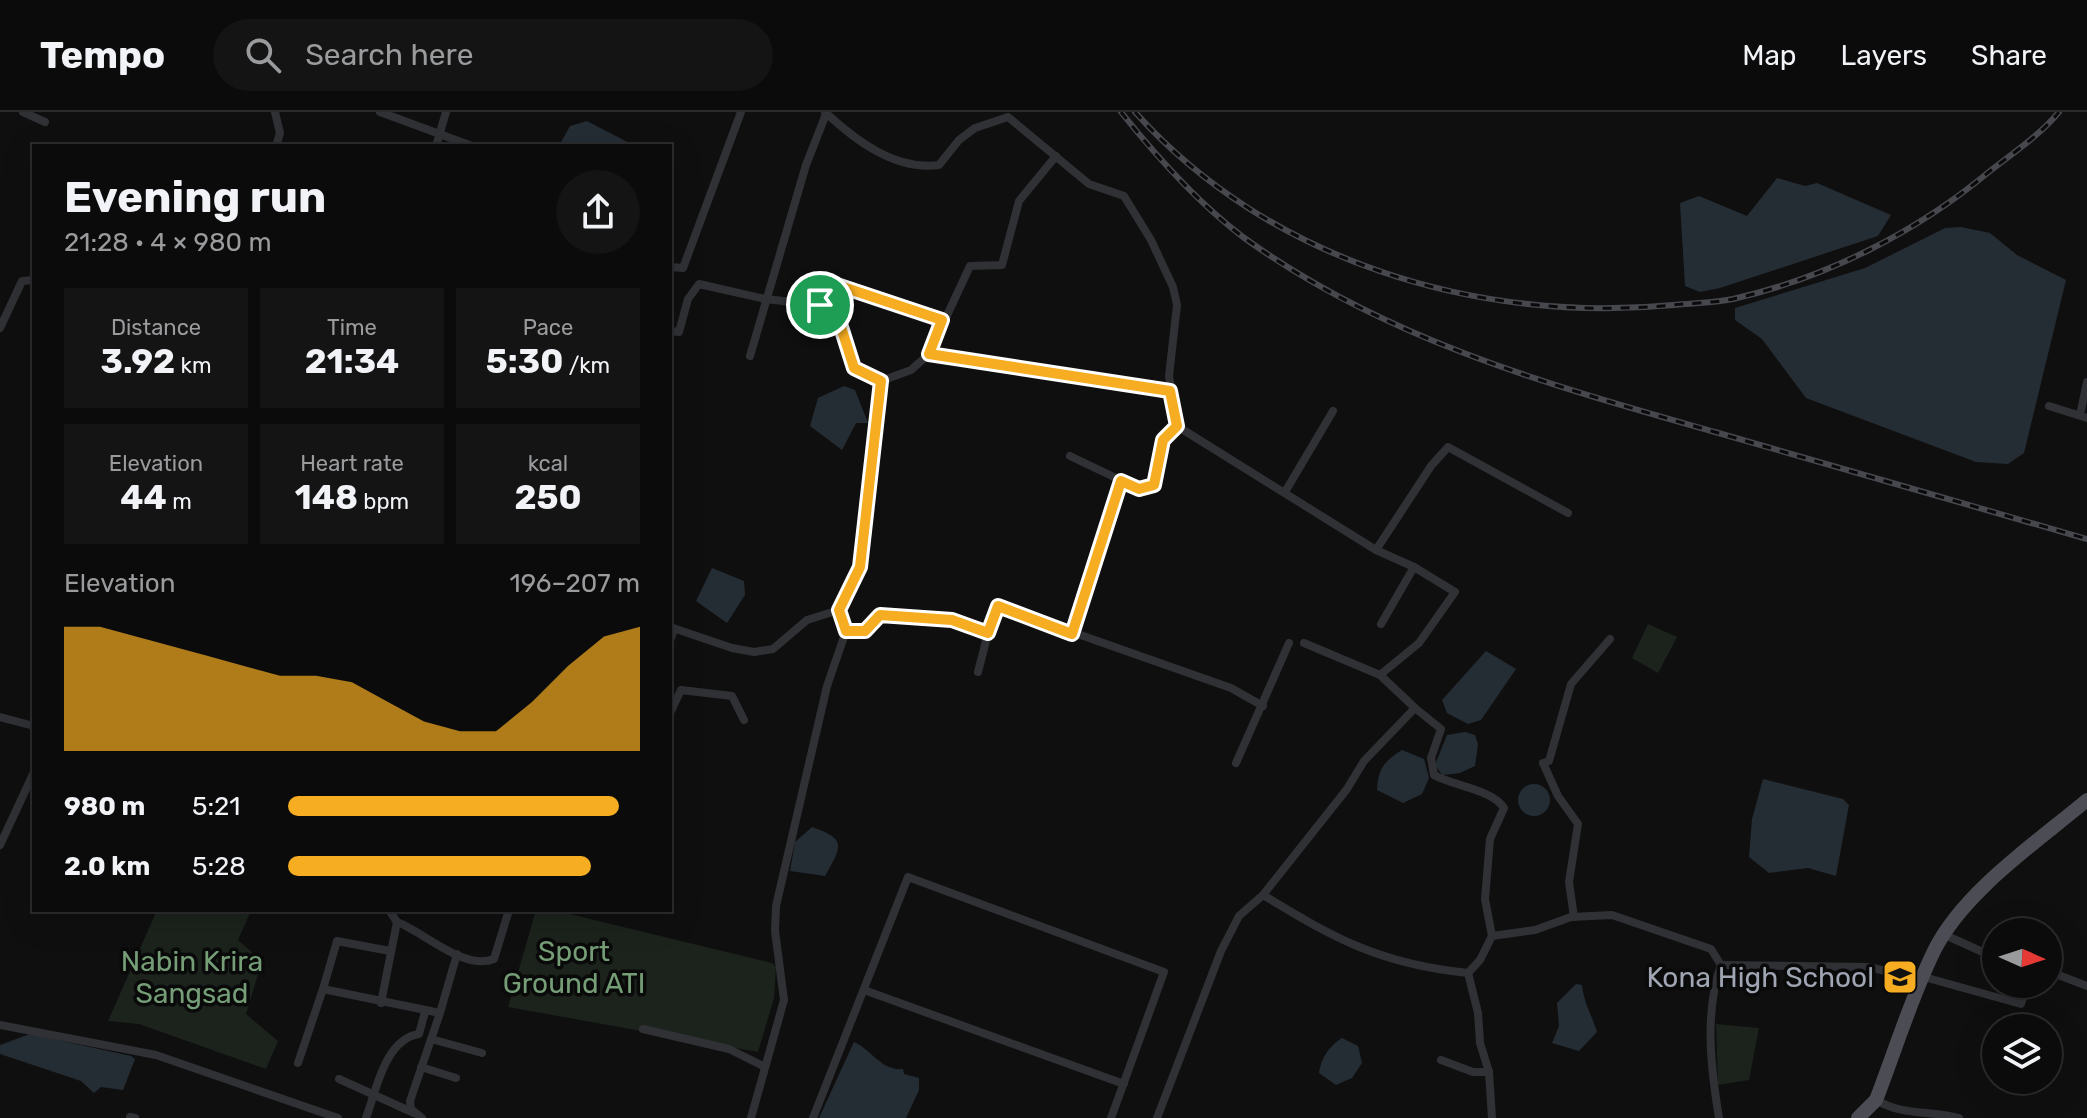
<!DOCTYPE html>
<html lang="en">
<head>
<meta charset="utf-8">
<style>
  :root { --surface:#0b0b0c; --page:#141415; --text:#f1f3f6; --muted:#9a9b9d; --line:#2b2b2d; --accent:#f6ad21 }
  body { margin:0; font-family:Rubik,sans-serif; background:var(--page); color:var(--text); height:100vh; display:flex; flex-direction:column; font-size:30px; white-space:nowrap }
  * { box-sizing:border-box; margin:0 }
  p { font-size:26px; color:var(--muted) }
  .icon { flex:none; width:44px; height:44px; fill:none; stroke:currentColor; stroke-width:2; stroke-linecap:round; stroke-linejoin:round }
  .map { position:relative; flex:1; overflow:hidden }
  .drawer { position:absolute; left:32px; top:32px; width:640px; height:768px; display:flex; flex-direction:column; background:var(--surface); border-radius:0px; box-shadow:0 8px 32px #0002,0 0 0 2px var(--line) }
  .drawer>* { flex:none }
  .needle { width:52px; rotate:93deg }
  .buttons { position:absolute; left:1982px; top:806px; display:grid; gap:16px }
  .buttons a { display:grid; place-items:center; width:80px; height:80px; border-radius:50%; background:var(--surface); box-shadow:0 8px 32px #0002,0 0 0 2px var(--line); font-size:40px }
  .pin { position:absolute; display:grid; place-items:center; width:68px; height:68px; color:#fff; margin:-34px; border:4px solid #fff; border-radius:50%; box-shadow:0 2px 8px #0007 }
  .round { display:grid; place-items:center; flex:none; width:84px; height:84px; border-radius:42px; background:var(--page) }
  .headline { display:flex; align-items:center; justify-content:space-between; height:136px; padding:0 32px }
  h1 { font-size:44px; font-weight:700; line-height:60px }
  .metrics { display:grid; grid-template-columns:repeat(3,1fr); gap:12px; height:136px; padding:8px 32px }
  .metrics div { display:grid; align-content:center; border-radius:0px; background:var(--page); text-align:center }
  .metrics b { font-size:34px; font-weight:700 }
  .metrics small { font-size:22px; font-weight:400 }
  .metrics p { font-size:22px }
  .chart { height:224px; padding:16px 32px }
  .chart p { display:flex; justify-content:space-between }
  .chart svg { width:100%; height:144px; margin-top:8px; fill:var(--accent); opacity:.7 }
  ul { padding:0 32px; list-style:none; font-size:26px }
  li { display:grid; grid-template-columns:128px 96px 1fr; align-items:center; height:60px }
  li i { height:20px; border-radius:10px; background:var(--accent) }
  header { display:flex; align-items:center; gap:48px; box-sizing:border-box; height:112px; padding:0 40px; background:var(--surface); border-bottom:2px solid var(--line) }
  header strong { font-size:38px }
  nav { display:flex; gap:44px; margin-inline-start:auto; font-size:28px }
  .search { width:560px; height:72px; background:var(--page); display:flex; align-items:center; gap:20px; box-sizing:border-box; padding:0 28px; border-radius:44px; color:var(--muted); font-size:30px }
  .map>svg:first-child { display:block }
  .green { fill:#1b231c }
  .water { fill:#252d34 }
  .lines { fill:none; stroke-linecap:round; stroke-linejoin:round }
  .minor { stroke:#303135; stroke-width:8 }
  .primary { stroke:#4c4d54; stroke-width:14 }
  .rail-casing { stroke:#47484e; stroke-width:6 }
  .rail { stroke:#0a0a0b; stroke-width:3; stroke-dasharray:9; stroke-linecap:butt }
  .route-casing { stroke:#fff; stroke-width:16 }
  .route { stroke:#f6ad21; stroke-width:10 }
  .labels { text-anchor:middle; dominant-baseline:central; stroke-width:7; stroke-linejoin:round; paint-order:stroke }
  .park-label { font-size:28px; fill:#759e77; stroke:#0a0a0b }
  .poi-label { font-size:28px; fill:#9fa5b2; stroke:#0a0a0b; text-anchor:end }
</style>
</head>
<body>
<header>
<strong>Tempo</strong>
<div class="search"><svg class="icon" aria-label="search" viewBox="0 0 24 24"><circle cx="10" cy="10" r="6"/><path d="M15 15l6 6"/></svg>Search here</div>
<nav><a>Map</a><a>Layers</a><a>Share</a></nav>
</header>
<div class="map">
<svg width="2087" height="1006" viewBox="0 0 2087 1006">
  <rect width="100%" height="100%" fill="#0f0f10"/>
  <g class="green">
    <polygon points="1648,512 1677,525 1658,561 1632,546"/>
    <polygon points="157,798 244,798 250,801 238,828 262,849 246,902 278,929 266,957 139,912 108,909"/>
    <polygon points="536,798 553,798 772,851 776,855 774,886 758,940 508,895"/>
    <polygon points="1716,912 1759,916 1749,968 1718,973"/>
  </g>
  <g class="water">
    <polygon points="587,9 635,34 559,34 570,14"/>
    <polygon points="1777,66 1805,74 1817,71 1891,103 1878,124 1720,176 1700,180 1685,174 1680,91 1699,84 1747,104"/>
    <polygon points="1961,115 1990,121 2017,143 2066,168 2024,341 2008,352 1976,350 1806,286 1762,227 1735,208 1735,196 1865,156 1945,116"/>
    <polygon points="844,274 855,278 868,311 856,311 842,338 810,314 818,286"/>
    <polygon points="712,456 744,469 745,483 727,511 696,489"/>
    <polygon points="1486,539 1516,557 1481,608 1468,612 1447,601 1442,588"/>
    <polygon points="1465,620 1475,623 1478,632 1475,654 1460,661 1442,663 1435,653 1447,623"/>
    <path d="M1402,638L1424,647L1429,666L1422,682L1403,691L1377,678C1378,657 1384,649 1402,638Z"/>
    <polygon points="1763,667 1843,687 1849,693 1836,764 1808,756 1769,761 1749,745 1752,707"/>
    <circle cx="1534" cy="688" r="16"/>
    <path d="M812,715C847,727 842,734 825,764L790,759L795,730Z"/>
    <path d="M1576,872L1582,873C1584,892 1592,903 1597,920L1579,939L1552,931L1559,914L1557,891Z"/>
    <polygon points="30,922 131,944 135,947 123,978 101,975 94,981 81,969 0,942 0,933"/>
    <path d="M1342,926L1358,934L1362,951L1352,966L1336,973L1319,961C1321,946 1329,934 1342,926Z"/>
    <path d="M854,930C872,938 881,959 903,957L904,962L919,966V978L906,1006H819Z"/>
  </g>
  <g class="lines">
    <g class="minor">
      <polyline points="23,0 45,10"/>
      <polyline points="275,0 280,21 276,34"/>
      <polyline points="380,0 472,34"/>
      <path d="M825,0C855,28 895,59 939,53L959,28L975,16L1008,5L1089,72L1124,84L1151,128L1173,175L1177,193L1169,264L1177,314L1376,438L1414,455L1455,480L1419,531L1380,563L1415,596L1364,649L1347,677L1263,783L1239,804L1221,839L1157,1006"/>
      <polyline points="436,34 446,0"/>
      <polyline points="670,155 683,156 741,0"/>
      <polyline points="820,193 831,171 942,208"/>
      <polyline points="0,216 22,169 34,168"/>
      <polyline points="670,219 679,220 688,187 699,172 765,187 820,193 841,215 854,256 881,269 911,258 929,242 970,154 1002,153 1019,89 1056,44"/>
      <polyline points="929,242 1170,279"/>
      <polyline points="750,244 806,53 826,2"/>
      <polyline points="2049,294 2087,306"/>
      <polyline points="2080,303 2087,270"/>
      <polyline points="1070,344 1139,377 1154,373 1163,328 1177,314"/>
      <polyline points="1285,380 1333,299"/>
      <polyline points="1376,438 1431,354 1448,335 1568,401"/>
      <polyline points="839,498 846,519 865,519 880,503 952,508 988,521 998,494 1231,576 1263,594"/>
      <polyline points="1381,512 1414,455"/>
      <polyline points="670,515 732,536 754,540 773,537 807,508 839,498 860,455 881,269"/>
      <polyline points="1072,522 1121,369"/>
      <polyline points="670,529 674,517"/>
      <polyline points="1304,531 1380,563"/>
      <polyline points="978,560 988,521"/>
      <path d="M1415,596L1441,617L1431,646L1434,663C1453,674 1492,677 1504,696L1490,727L1485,787L1492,824L1480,848L1468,861"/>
      <polyline points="670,601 681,578 732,584 744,608"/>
      <polyline points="0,605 34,614"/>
      <polyline points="1236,651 1289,531"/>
      <polyline points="0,733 34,660"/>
      <path d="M1263,783C1337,828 1381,852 1468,861"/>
      <polyline points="1574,805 1569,770 1578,712 1558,684 1543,651 1549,649 1571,572 1610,527"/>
      <path d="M397,810C424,820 464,859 494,847L509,798"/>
      <polyline points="1945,823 1996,846"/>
      <polyline points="1492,824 1535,818 1571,805 1612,803 1711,837 1721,853"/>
      <polyline points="390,839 337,829 323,877 440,901 410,989 411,997 422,1006"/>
      <polyline points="1721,853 1868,855 1922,867"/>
      <polyline points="2048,859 2087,874"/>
      <polyline points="1468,861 1478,901 1480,931 1489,960 1492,1006"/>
      <polyline points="1924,865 2021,892 2028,872"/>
      <polyline points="864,878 1124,972"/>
      <polyline points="381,891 397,810 389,798"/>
      <polyline points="440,901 457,842"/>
      <polyline points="0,913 156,943 338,1006"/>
      <polyline points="643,917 729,937 765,955"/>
      <polyline points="431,927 482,941"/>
      <polyline points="1441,948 1473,960 1489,960"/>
      <polyline points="298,951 323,877"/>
      <polyline points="421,955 456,966"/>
      <polyline points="339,967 414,1001"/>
      <path d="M1876,988C1903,1004 1929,998 1959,1006"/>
      <polyline points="130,1005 135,1006"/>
      <path d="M366,1006C376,979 385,927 419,922L425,900"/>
      <polyline points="751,1006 784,888 775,819 776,794 827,574 846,519"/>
      <polyline points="813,1006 908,765 1164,860 1111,1006"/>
      <path d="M1719,1006C1711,957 1704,901 1721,853"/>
    </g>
    <path class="primary" d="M1858,1006L1876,988C1895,939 1911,886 1934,839C1963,780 2037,730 2087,688"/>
    <defs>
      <g id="rail">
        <path d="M1121,0C1156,44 1198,91 1243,125C1385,228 1550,273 1715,320C1839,356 1963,391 2087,427"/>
        <path d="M1135,0C1268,149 1478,212 1673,193C1692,191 1713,191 1733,187C1826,166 1917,120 1990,59C2013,41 2040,23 2059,0"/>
      </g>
    </defs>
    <use href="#rail" class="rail-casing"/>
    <use href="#rail" class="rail"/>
  </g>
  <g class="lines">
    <defs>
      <polygon id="route" points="831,171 942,208 929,242 1170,279 1177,314 1163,328 1154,373 1139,377 1121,369 1072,522 998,494 988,521 952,508 880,503 865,519 846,519 839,498 860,455 881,269 854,256 841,215 820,193"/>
    </defs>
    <use href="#route" class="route-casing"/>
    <use href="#route" class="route"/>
  </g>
  <defs>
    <symbol id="school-square" viewBox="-11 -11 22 22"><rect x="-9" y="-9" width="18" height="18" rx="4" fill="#f6ad21" stroke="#0a0a0b"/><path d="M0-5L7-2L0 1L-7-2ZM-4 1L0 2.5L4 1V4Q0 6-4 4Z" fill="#111"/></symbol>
  </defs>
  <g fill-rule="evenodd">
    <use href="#school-square" x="1880" y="845" width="40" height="40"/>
  </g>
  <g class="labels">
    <g class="park-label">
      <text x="574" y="839">Sport<tspan x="574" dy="32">Ground ATI</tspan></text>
      <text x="192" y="849">Nabin Krira<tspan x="192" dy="32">Sangsad</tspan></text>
    </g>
    <g class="poi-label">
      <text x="1874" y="865">Kona High School</text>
    </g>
  </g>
</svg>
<div class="buttons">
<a><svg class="needle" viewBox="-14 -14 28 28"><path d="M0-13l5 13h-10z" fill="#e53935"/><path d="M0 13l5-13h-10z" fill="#9a9b9d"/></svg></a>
<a><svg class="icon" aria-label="layers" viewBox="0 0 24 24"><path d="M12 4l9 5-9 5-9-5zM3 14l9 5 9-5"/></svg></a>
</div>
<div class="pin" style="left:820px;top:193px;background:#1e9e55"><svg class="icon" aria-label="arrive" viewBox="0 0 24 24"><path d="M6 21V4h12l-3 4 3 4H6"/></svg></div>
<section class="drawer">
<div class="headline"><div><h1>Evening run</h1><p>21:28 · 4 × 980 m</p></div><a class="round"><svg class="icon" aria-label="share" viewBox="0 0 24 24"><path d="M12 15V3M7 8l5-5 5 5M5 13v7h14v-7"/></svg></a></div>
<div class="metrics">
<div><p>Distance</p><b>3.92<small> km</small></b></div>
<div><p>Time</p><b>21:34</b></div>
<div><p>Pace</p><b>5:30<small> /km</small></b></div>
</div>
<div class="metrics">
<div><p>Elevation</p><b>44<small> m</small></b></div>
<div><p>Heart rate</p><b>148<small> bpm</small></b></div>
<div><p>kcal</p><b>250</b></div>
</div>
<div class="chart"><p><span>Elevation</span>196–207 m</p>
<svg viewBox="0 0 160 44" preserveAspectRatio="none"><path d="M0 44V6L10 6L20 9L30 12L40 15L50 18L60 21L70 21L80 23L90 29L100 35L110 38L120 38L130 29L140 18L150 9L160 6V44z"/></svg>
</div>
<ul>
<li><b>980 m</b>5:21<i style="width:94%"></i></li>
<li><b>2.0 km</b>5:28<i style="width:86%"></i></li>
</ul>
</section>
</div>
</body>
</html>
